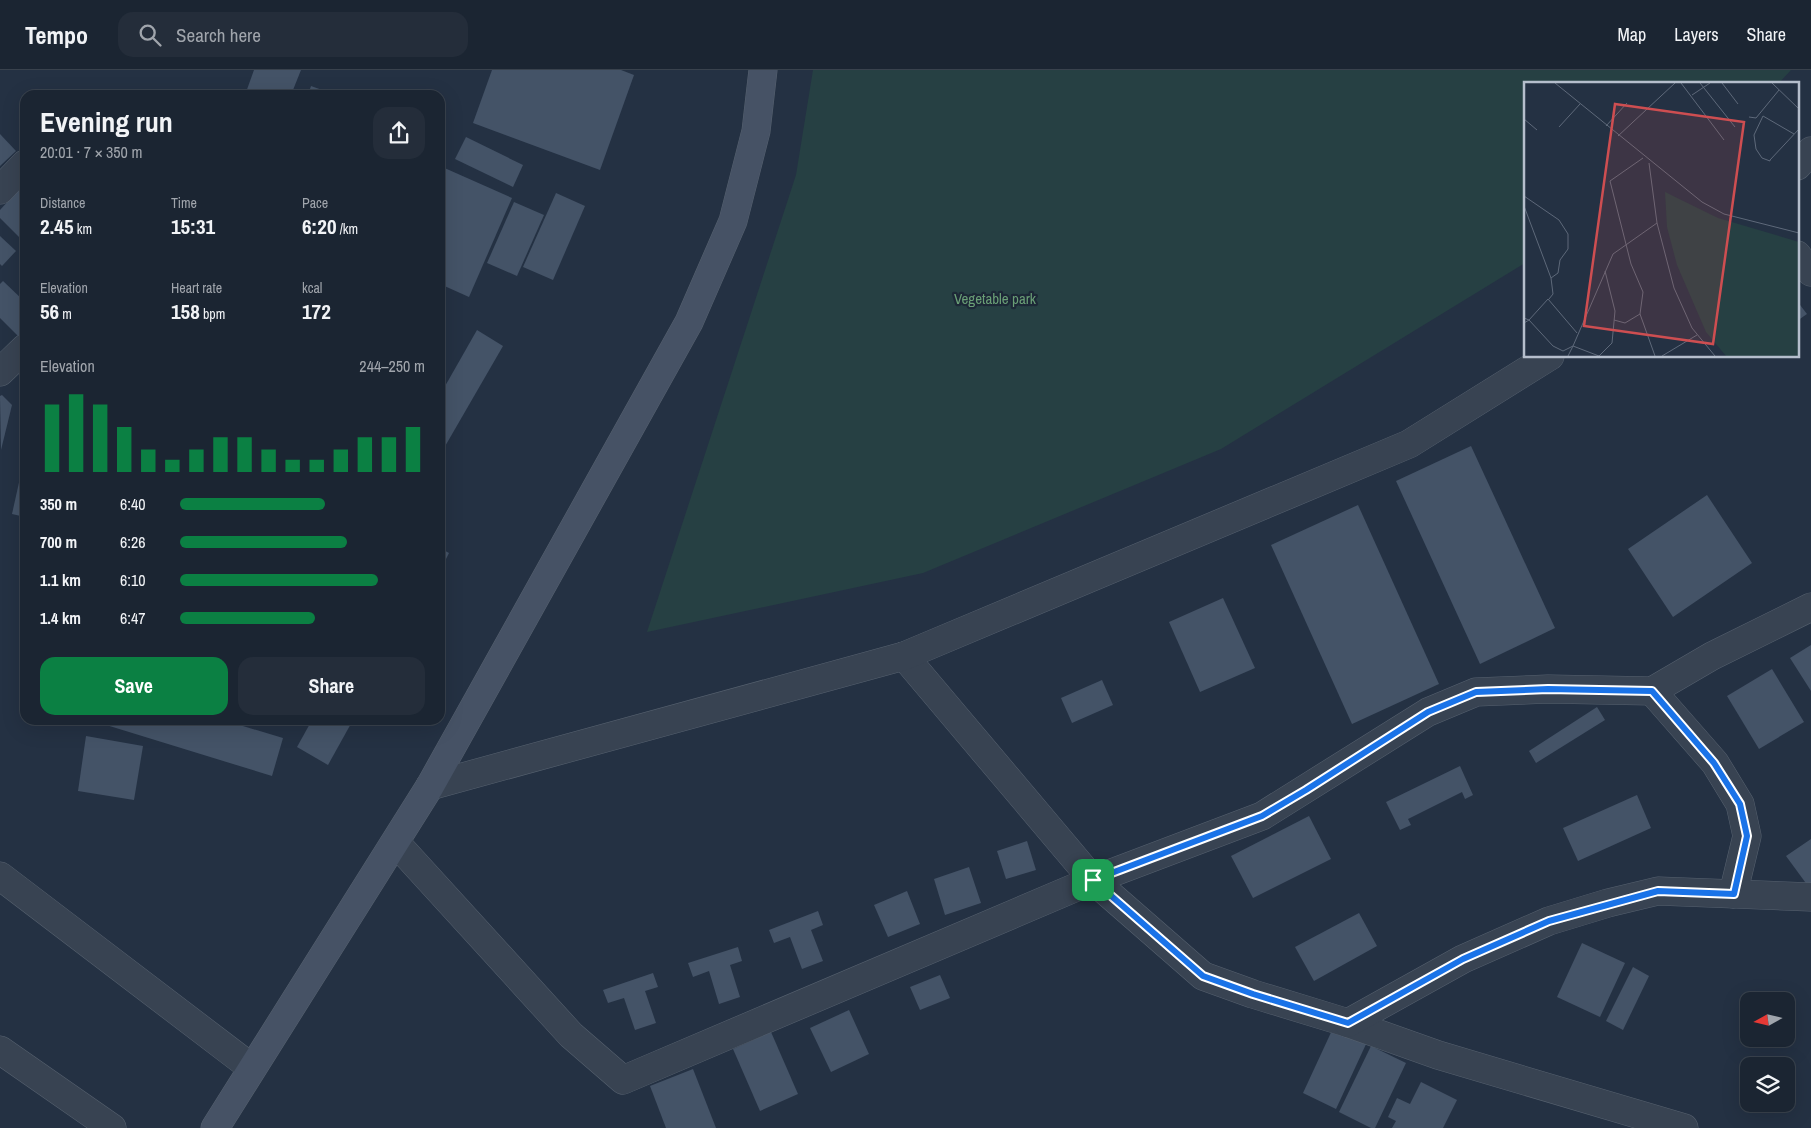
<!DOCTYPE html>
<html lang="en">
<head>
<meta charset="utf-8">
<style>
  :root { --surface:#1b2532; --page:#242d3a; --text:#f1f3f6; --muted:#a0a5ac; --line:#39424d; --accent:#0b8043 }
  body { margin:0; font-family:"Archivo Narrow",sans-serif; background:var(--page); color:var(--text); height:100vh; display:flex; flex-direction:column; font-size:19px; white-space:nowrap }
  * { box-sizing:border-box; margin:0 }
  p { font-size:16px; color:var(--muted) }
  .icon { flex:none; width:28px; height:28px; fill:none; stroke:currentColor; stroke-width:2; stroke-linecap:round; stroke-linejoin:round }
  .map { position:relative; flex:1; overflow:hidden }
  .side { position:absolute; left:20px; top:20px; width:425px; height:635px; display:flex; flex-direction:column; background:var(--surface); border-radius:15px; box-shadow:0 5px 20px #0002,0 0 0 1px var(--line) }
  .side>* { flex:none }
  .needle { width:32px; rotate:262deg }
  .tools { position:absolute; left:1740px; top:922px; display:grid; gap:10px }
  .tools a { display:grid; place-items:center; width:55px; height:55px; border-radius:10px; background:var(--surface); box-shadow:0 5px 20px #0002,0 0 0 1px var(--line); font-size:25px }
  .pin { position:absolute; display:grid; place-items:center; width:42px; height:42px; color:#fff; margin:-21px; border-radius:10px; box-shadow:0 2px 8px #0006 }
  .round { display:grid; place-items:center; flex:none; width:52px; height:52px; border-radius:15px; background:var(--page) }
  .summary { display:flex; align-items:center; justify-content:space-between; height:85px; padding:0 20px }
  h1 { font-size:28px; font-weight:700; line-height:38px }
  .stats { display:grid; grid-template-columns:repeat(3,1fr); gap:8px; height:85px; padding:5px 20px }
  .stats div { display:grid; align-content:center }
  .stats b { font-size:21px; font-weight:700 }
  .stats small { font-size:14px; font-weight:400 }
  .stats p { font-size:14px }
  .chart { height:140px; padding:10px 20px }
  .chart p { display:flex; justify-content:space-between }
  .chart svg { width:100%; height:90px; margin-top:5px; stroke:var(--accent); stroke-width:6 }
  .primary-button { display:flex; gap:10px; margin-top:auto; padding:10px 20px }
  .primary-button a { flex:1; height:58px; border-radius:15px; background:var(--accent); color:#fff; font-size:20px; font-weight:700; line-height:58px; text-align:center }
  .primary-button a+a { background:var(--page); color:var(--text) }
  ul { padding:0 20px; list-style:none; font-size:16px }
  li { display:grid; grid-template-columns:80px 60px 1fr; align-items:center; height:38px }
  li i { height:12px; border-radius:6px; background:var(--accent) }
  header { display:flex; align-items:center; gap:30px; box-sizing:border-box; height:70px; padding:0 25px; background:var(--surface); border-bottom:1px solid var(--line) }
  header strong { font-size:24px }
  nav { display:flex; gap:28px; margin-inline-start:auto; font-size:18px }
  .search { width:350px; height:45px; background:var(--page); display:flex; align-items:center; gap:12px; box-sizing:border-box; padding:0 18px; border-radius:15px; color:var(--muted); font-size:19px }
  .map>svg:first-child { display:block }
  .green { fill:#264043 }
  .building { fill:#445367 }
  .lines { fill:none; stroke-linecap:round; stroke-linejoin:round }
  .street-casing { stroke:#56616f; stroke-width:29 }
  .secondary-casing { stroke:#56616f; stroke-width:29 }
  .street { stroke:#384352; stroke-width:28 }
  .secondary { stroke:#465265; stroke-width:28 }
  .route-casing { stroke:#fff; stroke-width:10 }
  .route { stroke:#1a73e8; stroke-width:6 }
  .labels { text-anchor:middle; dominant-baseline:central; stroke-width:4.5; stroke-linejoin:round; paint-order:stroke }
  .park-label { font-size:15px; fill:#6a9f76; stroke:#1d2837 }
  .inset-road { fill:none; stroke:#5e697a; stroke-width:1 }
  .view { fill:#ce4e51; fill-opacity:0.15; stroke:#ce4e51; stroke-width:2.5 }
  .inset-edge { fill:none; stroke:#b5becc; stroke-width:2.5 }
</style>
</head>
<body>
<header>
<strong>Tempo</strong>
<div class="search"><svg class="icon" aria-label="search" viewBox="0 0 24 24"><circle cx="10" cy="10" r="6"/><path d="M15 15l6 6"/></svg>Search here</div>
<nav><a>Map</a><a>Layers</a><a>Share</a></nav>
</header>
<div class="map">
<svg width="1811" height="1058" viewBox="0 0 1811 1058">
  <rect width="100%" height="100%" fill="#243143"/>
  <polygon class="green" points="813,0 1791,0 1778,14 1525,14 1525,193 1221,379 923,503 647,562 796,105"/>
  <g class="building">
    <polygon points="254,0 301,0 291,25 245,25"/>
    <polygon points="492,0 621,0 634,5 600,100 473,53"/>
    <polygon points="311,16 336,25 308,25"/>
    <polygon points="0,64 16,81 0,96"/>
    <polygon points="466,67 523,95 513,117 455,89"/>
    <polygon points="440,96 512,128 469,227 440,214"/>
    <polygon points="21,117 25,121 25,173 0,148 0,140"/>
    <polygon points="556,123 585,136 553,210 523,197"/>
    <polygon points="514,132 544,145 517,206 487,193"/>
    <polygon points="0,166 16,181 2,196 0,194"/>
    <polygon points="3,211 25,232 25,261 19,267 0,248 0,214"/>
    <polygon points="1797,231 1807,244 1797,251"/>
    <polygon points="477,260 503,276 440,385 440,325"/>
    <polygon points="2,325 12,335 1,380 0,326"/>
    <polygon points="1471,376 1555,558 1480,594 1396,411"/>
    <polygon points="20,408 25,409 25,447 12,444"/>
    <polygon points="1707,425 1752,493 1673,547 1628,479"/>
    <polygon points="1358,435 1439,614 1352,654 1271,475"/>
    <polygon points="440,478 449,483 440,501"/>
    <polygon points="1223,528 1255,598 1200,622 1169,552"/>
    <polygon points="1811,575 1811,621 1790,588"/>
    <polygon points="1772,599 1804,652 1759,679 1727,626"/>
    <polygon points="1102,610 1113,635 1072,653 1061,628"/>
    <polygon points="1597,637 1605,650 1536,693 1529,681"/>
    <polygon points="90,650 223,650 283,668 272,706"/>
    <polygon points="312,650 353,650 328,695 297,677"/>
    <polygon points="86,666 143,676 134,730 78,721"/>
    <polygon points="1460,696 1473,725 1465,729 1462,722 1408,749 1411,755 1400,760 1386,732"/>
    <polygon points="1637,725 1651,758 1578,791 1563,758"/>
    <polygon points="1309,746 1331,789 1253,828 1231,786"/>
    <polygon points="1811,769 1811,814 1808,816 1786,786"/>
    <polygon points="1027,771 1036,800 1006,809 997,781"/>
    <polygon points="969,797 981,833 945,845 934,809"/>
    <polygon points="907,821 920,854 888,867 874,835"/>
    <polygon points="818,841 823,855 811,860 823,891 802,899 790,867 774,873 769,860"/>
    <polygon points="1359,843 1377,876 1314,911 1295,877"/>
    <polygon points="1582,873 1625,893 1600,947 1557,927"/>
    <polygon points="738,877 742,891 730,895 740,927 719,934 709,901 693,907 688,893"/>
    <polygon points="1633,897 1649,906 1623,960 1606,951"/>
    <polygon points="653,903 658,917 645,921 656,953 635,960 624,928 608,933 603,920"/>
    <polygon points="940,905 950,928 920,940 910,917"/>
    <polygon points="849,940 869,984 831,1002 810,958"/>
    <polygon points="1334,956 1367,972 1336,1039 1303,1023"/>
    <polygon points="771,962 798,1024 760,1041 733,979"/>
    <polygon points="1371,976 1406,993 1375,1058 1371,1058 1339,1042"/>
    <polygon points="693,999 716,1058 666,1058 650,1016"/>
    <polygon points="1421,1012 1457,1030 1443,1058 1392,1058 1396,1051 1388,1047 1397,1028 1410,1034"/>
  </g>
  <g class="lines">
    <defs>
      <g id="street">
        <polyline points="1797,96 1811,81"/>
        <polyline points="0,120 25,94"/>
        <polyline points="1797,185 1811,202"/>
        <polyline points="0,302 25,278"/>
        <polyline points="904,586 1093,810 1203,906 1253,924 1348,953 1438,985 1684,1058"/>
        <polyline points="1652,621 1715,693 1740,734 1747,766 1733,824"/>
        <polyline points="430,716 904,586 1409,374 1550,286"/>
        <polyline points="396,773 571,965 623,1010 1093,810 1262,746 1428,642 1476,622 1548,619 1652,621 1712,586 1811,537"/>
        <polyline points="0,806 252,998"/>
        <polyline points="1348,953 1463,889 1549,851 1608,833 1658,821 1811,827"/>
        <polyline points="0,980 112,1058"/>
      </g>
      <polyline id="secondary" points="215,1058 430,716 689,252 733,151 756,61 763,0"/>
    </defs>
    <use href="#street" class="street-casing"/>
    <use href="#secondary" class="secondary-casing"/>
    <use href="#street" class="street"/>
    <use href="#secondary" class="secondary"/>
  </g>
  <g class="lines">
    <defs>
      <polygon id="route" points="1548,619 1652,621 1714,693 1740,734 1747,766 1734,824 1658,821 1549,851 1463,889 1348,953 1253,924 1203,906 1093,810 1262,746 1306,720 1428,642 1476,622"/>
    </defs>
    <use href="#route" class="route-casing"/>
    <use href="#route" class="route"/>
  </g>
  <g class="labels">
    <g class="park-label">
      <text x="995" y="228">Vegetable park</text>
    </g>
  </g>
  <g transform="translate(1524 12)">
    <rect width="275" height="275" fill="#243143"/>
    <path d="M141,110L194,136L275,160V274H202L182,250L153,183L143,145Z" fill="#264043"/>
    <path class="inset-road" d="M31,1L178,120L200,132L275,151M157,1L200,58M176,1L211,45M198,1L214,22M248,1L275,27M168,13L186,1M225,35L232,36L255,8M0,37L13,48M82,44L103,21M35,45L56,22M270,52L239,34L230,53L232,67L238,76L246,79V78L275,47M94,54L151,1M119,76L86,99L107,182L119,210L116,232L131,274M125,81L133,141L150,206L168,246L191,274M0,114L35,138L44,152V167L36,178L34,191L27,196L29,212L25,217M0,124L27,196M0,236L5,238L24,217L53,251M90,238L101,241L116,232M0,241L5,238L29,264L39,269L49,264L89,172L133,141M44,274L49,264L75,274L88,261L91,229L81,189M138,274L173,253"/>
    <path class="view" d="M91,22L220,40L189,262L60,244Z"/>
    <rect width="275" height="275" class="inset-edge"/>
  </g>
</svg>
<div class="tools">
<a><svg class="needle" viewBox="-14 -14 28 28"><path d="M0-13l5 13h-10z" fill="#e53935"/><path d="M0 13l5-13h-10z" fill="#a0a5ac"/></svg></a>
<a><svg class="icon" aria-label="layers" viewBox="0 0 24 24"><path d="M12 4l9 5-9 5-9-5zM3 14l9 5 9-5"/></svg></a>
</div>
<div class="pin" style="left:1093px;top:810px;background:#1e9e55"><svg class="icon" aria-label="arrive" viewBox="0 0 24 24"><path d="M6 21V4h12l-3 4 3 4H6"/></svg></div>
<section class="side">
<div class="summary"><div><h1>Evening run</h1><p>20:01 · 7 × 350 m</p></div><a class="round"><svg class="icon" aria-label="share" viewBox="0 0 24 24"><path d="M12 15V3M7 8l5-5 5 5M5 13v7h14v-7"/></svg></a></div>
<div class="stats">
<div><p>Distance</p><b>2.45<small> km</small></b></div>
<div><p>Time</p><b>15:31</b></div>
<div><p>Pace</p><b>6:20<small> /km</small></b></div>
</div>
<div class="stats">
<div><p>Elevation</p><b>56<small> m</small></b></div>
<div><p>Heart rate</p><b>158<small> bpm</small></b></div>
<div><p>kcal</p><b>172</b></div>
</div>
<div class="chart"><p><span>Elevation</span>244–250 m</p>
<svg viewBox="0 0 160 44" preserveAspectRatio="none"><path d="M5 44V11M15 44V6M25 44V11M35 44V22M45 44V33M55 44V38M65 44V33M75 44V27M85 44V27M95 44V33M105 44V38M115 44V38M125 44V33M135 44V27M145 44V27M155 44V22"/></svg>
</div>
<ul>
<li><b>350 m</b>6:40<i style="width:59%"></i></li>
<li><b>700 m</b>6:26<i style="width:68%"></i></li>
<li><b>1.1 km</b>6:10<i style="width:81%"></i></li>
<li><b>1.4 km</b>6:47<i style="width:55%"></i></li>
</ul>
<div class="primary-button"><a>Save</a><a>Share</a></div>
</section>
</div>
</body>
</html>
